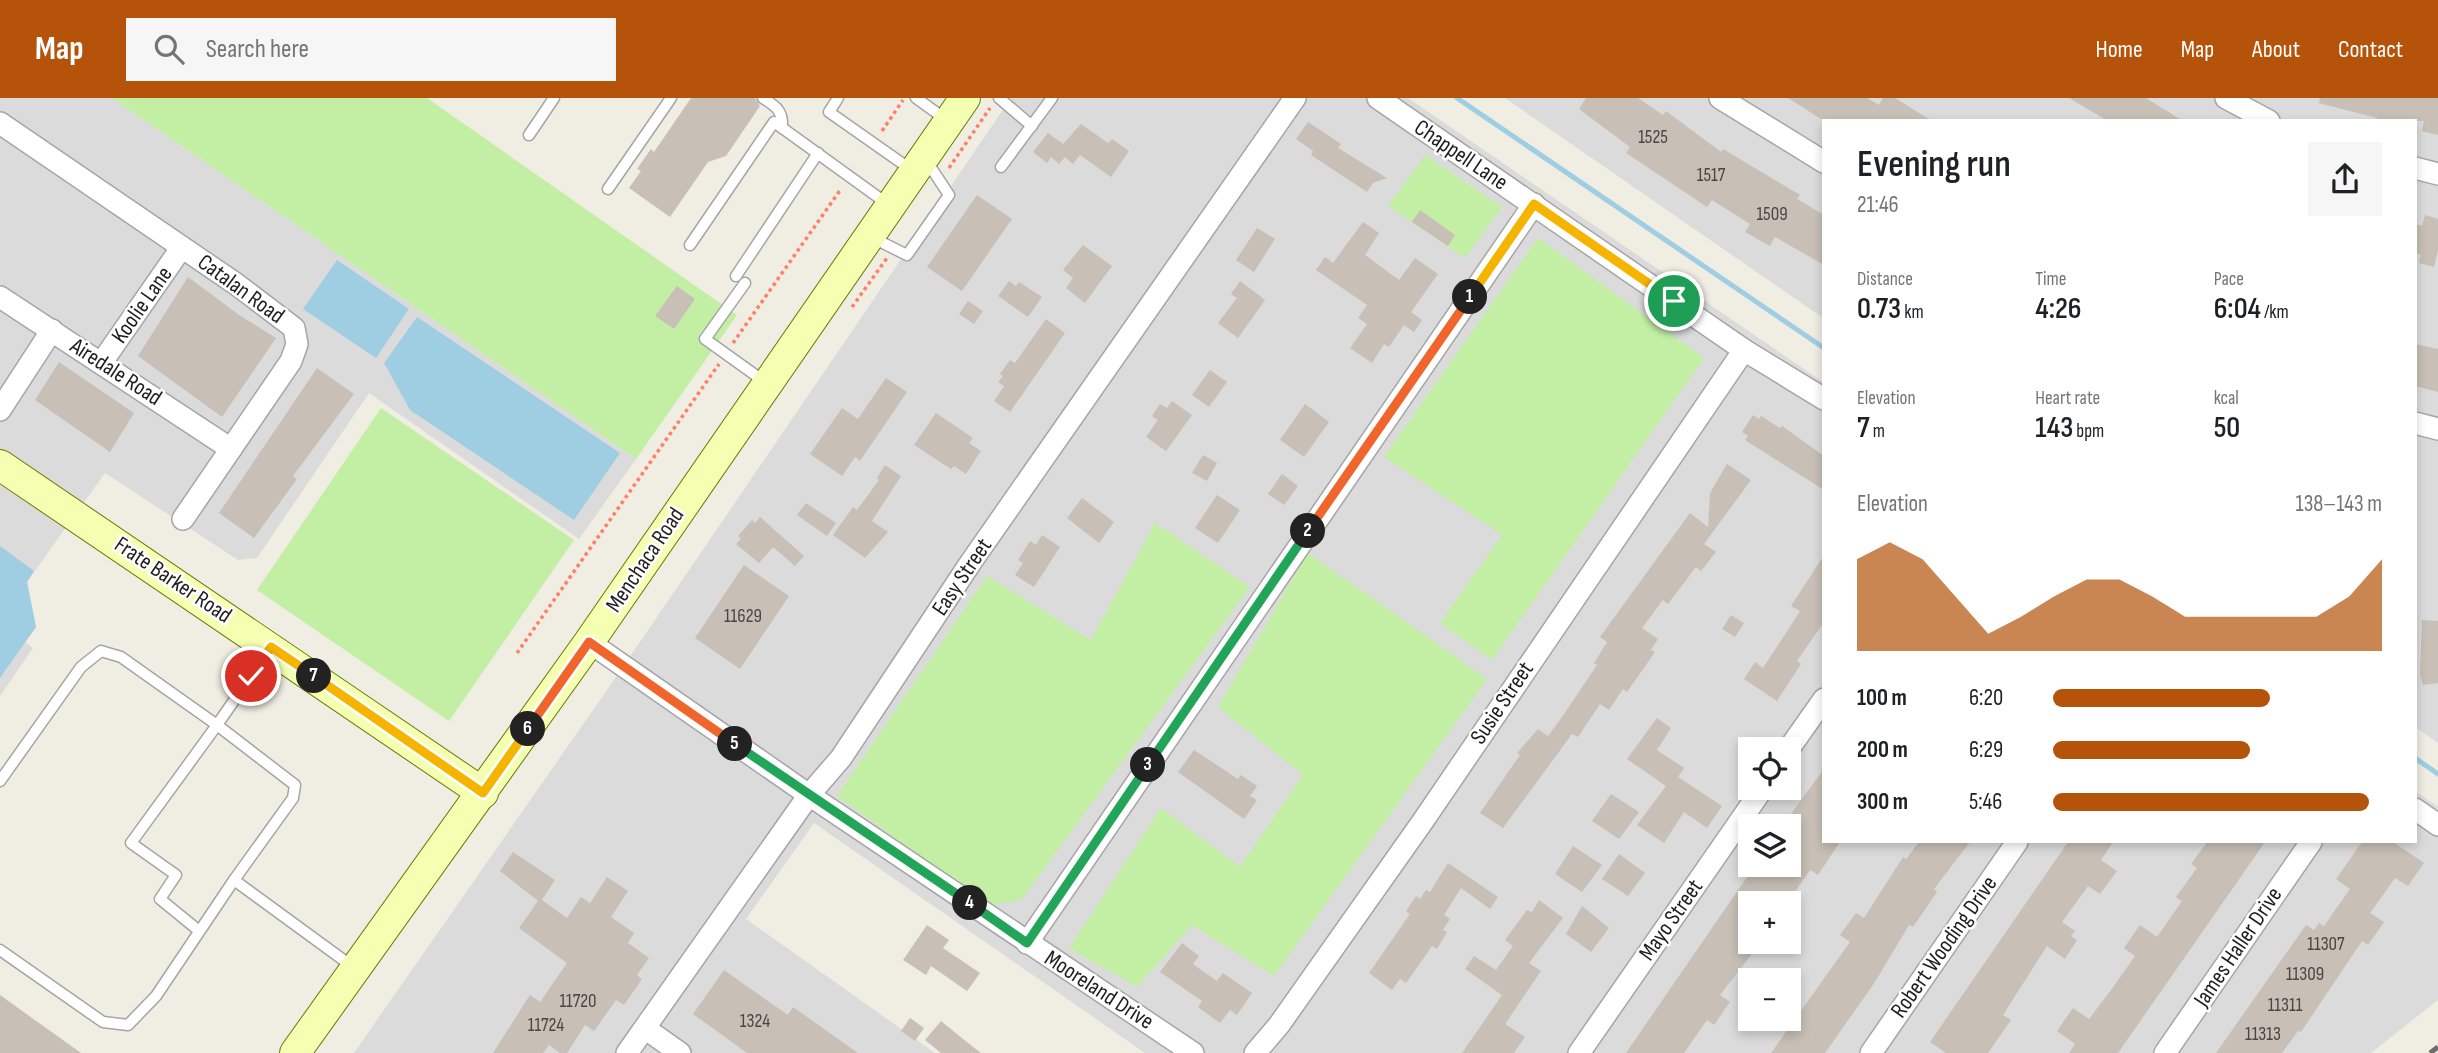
<!DOCTYPE html>
<html lang="en">
<head>
<meta charset="utf-8">
<style>
  :root { --surface:#fff; --page:#f6f6f6; --text:#202124; --muted:#757577; --accent:#b45309 }
  body { margin:0; font-family:"Sofia Sans Condensed",sans-serif; background:var(--page); color:var(--text); height:100vh; display:flex; flex-direction:column; font-size:26px; white-space:nowrap }
  * { box-sizing:border-box; margin:0 }
  p { font-size:23px; color:var(--muted) }
  .icon { flex:none; width:38px; height:38px; fill:none; stroke:currentColor; stroke-width:2; stroke-linecap:round; stroke-linejoin:round }
  .map { position:relative; flex:1; overflow:hidden }
  .details { position:absolute; left:1822px; top:21px; width:595px; height:724px; display:flex; flex-direction:column; background:var(--surface); border-radius:0px; box-shadow:0 4px 10px #0003 }
  .details>* { flex:none }
  .buttons { position:absolute; left:1738px; top:639px; display:grid; gap:14px }
  .buttons a { display:grid; place-items:center; width:63px; height:63px; border-radius:0px; background:var(--surface); box-shadow:0 4px 10px #0003; font-size:35px }
  .pin { position:absolute; display:grid; place-items:center; width:60px; height:60px; color:#fff; margin:-30px; border:4px solid #fff; border-radius:50%; box-shadow:0 2px 7px #0007 }
  .km { position:absolute; width:35px; height:35px; margin:-18px; border-radius:50%; background:#222; color:#fff; font-size:19px; line-height:35px; text-align:center }
  .round { display:grid; place-items:center; flex:none; width:74px; height:74px; border-radius:0px; background:var(--page) }
  .head { display:flex; align-items:center; justify-content:space-between; height:119px; padding:0 35px }
  h1 { font-size:38px; font-weight:600; line-height:52px }
  .stats { display:grid; grid-template-columns:repeat(3,1fr); gap:10px; height:119px; padding:7px 35px }
  .stats div { display:grid; align-content:center }
  .stats b { font-size:30px; font-weight:600 }
  .stats small { font-size:19px; font-weight:400 }
  .stats p { font-size:19px }
  .chart { height:196px; padding:14px 35px }
  .chart p { display:flex; justify-content:space-between }
  .chart svg { width:100%; height:126px; margin-top:7px; fill:var(--accent); opacity:.7 }
  ul { padding:0 35px; list-style:none; font-size:23px }
  li { display:grid; grid-template-columns:112px 84px 1fr; align-items:center; height:52px }
  li i { height:18px; border-radius:9px; background:var(--accent) }
  header { display:flex; align-items:center; gap:42px; box-sizing:border-box; height:98px; padding:0 35px; background:var(--accent); color:#fff }
  header strong { font-size:33px }
  nav { display:flex; gap:38px; margin-inline-start:auto; font-size:24px }
  .search { width:490px; height:63px; background:var(--page); display:flex; align-items:center; gap:18px; box-sizing:border-box; padding:0 24px; border-radius:0px; color:var(--muted); font-size:26px }
  .map>svg:first-child { display:block }
  .residential { fill:#dcdbdb; fill-rule:evenodd }
  .grass { fill:#c3efa4 }
  .water { fill:#9fcee2 }
  .lines { fill:none; stroke-linecap:round; stroke-linejoin:round }
  .stream { stroke:#9fcee2; stroke-width:5 }
  .building { fill:#c8bfb6 }
  .lane-casing { stroke:#a5a5a5; stroke-width:13 }
  .street-casing { stroke:#a5a5a5; stroke-width:24 }
  .secondary-casing { stroke:#647a00; stroke-width:32 }
  .path { stroke:#ff8065; stroke-width:3.5; stroke-dasharray:3.5 3.5; stroke-linecap:butt }
  .lane { stroke:#fff; stroke-width:10 }
  .street { stroke:#fff; stroke-width:21 }
  .secondary { stroke:#f5ffb2; stroke-width:30 }
  .rail { stroke:#6c6c6c; stroke-width:5; stroke-dasharray:14 14; stroke-linecap:butt }
  .split-1-casing { stroke:#fff; stroke-width:14 }
  .split-2-casing { stroke:#fff; stroke-width:14 }
  .split-3-casing { stroke:#fff; stroke-width:14 }
  .split-4-casing { stroke:#fff; stroke-width:14 }
  .split-5-casing { stroke:#fff; stroke-width:14 }
  .split-6-casing { stroke:#fff; stroke-width:14 }
  .split-7-casing { stroke:#fff; stroke-width:14 }
  .split-8-casing { stroke:#fff; stroke-width:14 }
  .split-1 { stroke:#f5b400; stroke-width:9 }
  .split-2 { stroke:#f0652b; stroke-width:9 }
  .split-3 { stroke:#22a559; stroke-width:9 }
  .split-4 { stroke:#22a559; stroke-width:9 }
  .split-5 { stroke:#22a559; stroke-width:9 }
  .split-6 { stroke:#f0652b; stroke-width:9 }
  .split-7 { stroke:#f5b400; stroke-width:9 }
  .split-8 { stroke:#f5b400; stroke-width:9 }
  .labels { text-anchor:middle; dominant-baseline:central; stroke-width:5; stroke-linejoin:round; paint-order:stroke }
  .number-label { font-size:19px; fill:#484644 }
  .street-label { font-size:23px; fill:#1e1e1e; stroke:#fff }
</style>
</head>
<body>
<header>
<strong>Map</strong>
<div class="search"><svg class="icon" aria-label="search" viewBox="0 0 24 24"><circle cx="10" cy="10" r="6"/><path d="M15 15l6 6"/></svg>Search here</div>
<nav><a>Home</a><a>Map</a><a>About</a><a>Contact</a></nav>
</header>
<div class="map">
<svg width="2438" height="955" viewBox="0 0 2438 955">
  <rect width="100%" height="100%" fill="#f0ede3"/>
  <g class="residential">
    <polygon points="0,0 112,0 636,361 579,441 369,295 257,460 238,462 105,375 27,484 36,529 25,544 33,550 0,598"/>
    <path d="M1011,0H1408L1823,284L1824,744H2415V693L2438,709V902L2371,955H1145L814,725L746,821L935,955H354L614,582ZM1750,651H1788V690H1750ZM1750,728H1788V766H1750ZM1750,805H1788V844H1750ZM1750,882H1788V920H1750Z"/>
    <polygon points="1505,0 2438,0 2438,645 2415,629 2415,23 1824,23 1823,220"/>
  </g>
  <g class="grass">
    <polygon points="112,0 427,0 737,217 636,361"/>
    <polygon points="1425,57 1502,109 1465,160 1388,108"/>
    <polygon points="1538,140 1704,260 1492,562 1440,525 1502,437 1384,359"/>
    <polygon points="381,310 574,442 449,623 257,492"/>
    <polygon points="1155,425 1250,489 1021,802 989,807 837,698 987,478 1091,542"/>
    <polygon points="1308,455 1487,581 1274,878 1192,827 1137,889 1069,850 1161,710 1240,769 1303,677 1218,609"/>
  </g>
  <g class="water">
    <polygon points="337,162 409,211 376,260 303,211"/>
    <polygon points="417,219 620,355 574,422 410,312 384,265"/>
    <polygon points="0,448 34,473 27,484 36,529 0,580"/>
  </g>
  <g class="lines">
    <g class="stream">
      <polyline points="1457,0 1824,250"/>
      <polyline points="2415,660 2438,676"/>
    </g>
  </g>
  <g class="building">
    <polygon points="691,0 755,0 760,8 726,58 708,64 670,119 629,90 641,73 637,71 651,51 654,54"/>
    <polygon points="1586,0 1638,0 1663,17 1666,13 1721,54 1723,51 1800,97 1797,101 1824,117 1824,167 1775,139 1770,148 1745,134 1750,126 1712,102 1707,109 1626,55 1630,49 1579,11"/>
    <polygon points="1788,0 1867,0 1879,7 1883,0 1895,0 1932,23 1824,23"/>
    <polygon points="2069,0 2146,0 2183,23 2108,23"/>
    <polygon points="2320,0 2438,0 2438,37 2422,33 2424,23 2377,23 2377,20 2319,5"/>
    <polygon points="1308,24 1341,46 1338,50 1387,80 1373,85 1367,94 1311,57 1313,53 1296,41"/>
    <polygon points="1081,26 1108,45 1112,41 1129,53 1111,79 1080,57 1073,66 1065,59 1059,66 1051,59 1047,65 1033,54 1048,35 1063,46"/>
    <polygon points="977,97 1012,121 962,193 927,169"/>
    <polygon points="1420,112 1455,137 1448,148 1412,124"/>
    <polygon points="2425,117 2438,121 2438,152 2434,169 2419,165 2421,157 2415,155 2415,126 2422,128"/>
    <polygon points="1363,124 1379,135 1365,157 1399,182 1415,160 1438,176 1411,214 1422,222 1414,234 1404,227 1389,249 1384,246 1372,265 1350,250 1367,226 1358,220 1367,207 1316,172 1325,159 1333,165"/>
    <polygon points="1257,130 1275,141 1254,174 1236,162"/>
    <polygon points="1083,147 1112,168 1085,205 1066,190 1073,180 1063,172"/>
    <polygon points="188,179 239,217 276,240 222,319 138,258"/>
    <polygon points="1009,183 1016,188 1019,184 1042,199 1028,219 998,198"/>
    <polygon points="1240,183 1265,202 1238,240 1218,225 1237,200 1231,196"/>
    <polygon points="677,188 695,201 674,231 655,218"/>
    <polygon points="968,203 983,213 974,226 959,216"/>
    <polygon points="1046,221 1065,235 1010,314 994,303 1004,288 998,284 1003,278 1000,276 1010,262 1015,265"/>
    <polygon points="2415,246 2438,251 2438,294 2415,288"/>
    <polygon points="59,264 134,315 110,354 35,302"/>
    <polygon points="317,270 354,296 293,378 297,381 254,440 219,415"/>
    <polygon points="1210,272 1227,284 1209,309 1192,297"/>
    <polygon points="886,280 907,294 860,363 855,359 842,378 810,356 842,310 858,321"/>
    <polygon points="1172,303 1192,317 1166,353 1146,339 1158,322 1152,318 1160,306 1167,310"/>
    <polygon points="1305,306 1329,324 1304,359 1280,342"/>
    <polygon points="936,315 973,340 969,345 981,353 966,376 954,368 951,371 914,347"/>
    <polygon points="1753,317 1759,321 1761,318 1780,330 1782,328 1824,358 1824,392 1745,342 1748,338 1742,334"/>
    <polygon points="1203,357 1217,365 1207,383 1192,375"/>
    <polygon points="1727,366 1751,382 1704,446 1716,454 1701,473 1696,469 1668,506 1663,502 1642,530 1658,541 1651,552 1655,554 1627,594 1623,591 1609,612 1600,606 1578,639 1572,636 1503,730 1480,715 1520,657 1517,655 1538,631 1548,638 1560,622 1597,567 1594,565 1607,544 1600,539 1690,415 1708,429 1710,395"/>
    <polygon points="885,367 901,378 872,423 888,434 865,460 833,437 853,409 857,412 879,382 877,380"/>
    <polygon points="1282,376 1298,388 1284,407 1268,396"/>
    <polygon points="1217,397 1240,412 1218,445 1195,430"/>
    <polygon points="1082,400 1114,424 1099,445 1067,420"/>
    <polygon points="806,405 836,425 827,438 797,417"/>
    <polygon points="760,419 804,458 795,468 773,449 759,465 736,446 741,441 738,438 752,422 755,425"/>
    <polygon points="1042,437 1060,449 1034,489 1015,477 1023,465 1018,462 1030,443 1036,447"/>
    <polygon points="1824,457 1824,524 1797,563 1801,566 1777,603 1744,581 1755,564 1763,570 1784,538 1800,513 1791,508"/>
    <polygon points="744,467 789,498 740,571 695,540"/>
    <polygon points="1731,517 1744,525 1735,539 1722,531"/>
    <polygon points="2422,522 2438,523 2438,585 2423,587 2420,577"/>
    <polygon points="1657,620 1671,630 1657,652 1684,670 1678,679 1722,708 1707,730 1684,714 1664,745 1637,727 1666,688 1627,661"/>
    <polygon points="1194,652 1238,681 1241,677 1257,688 1250,698 1257,702 1244,721 1178,674"/>
    <polygon points="1824,671 1824,744 1840,744 1818,777 1810,772 1787,805 1750,805 1750,844 1761,844 1720,897 1730,904 1714,927 1707,922 1684,955 1626,955 1756,766 1788,766 1788,720"/>
    <polygon points="1611,696 1639,714 1619,741 1592,723"/>
    <polygon points="1919,744 1970,744 1934,791 1937,794 1913,829 1909,827 1875,884 1825,955 1771,955 1850,844 1840,837 1856,815 1864,820 1903,759 1906,761"/>
    <polygon points="2068,744 2113,744 2101,762 2117,773 2100,796 2088,788 2062,824 2075,833 2071,838 2077,842 2065,861 2047,848 2003,917 2011,922 1988,955 1946,955 1930,944"/>
    <polygon points="2207,744 2265,744 2118,955 2069,955 2075,946 2057,933 2073,910 2089,921 2111,892 2135,858 2124,850 2140,827 2157,839 2182,803 2176,799 2197,770 2191,766"/>
    <polygon points="2362,744 2393,744 2424,765 2408,788 2395,780 2370,815 2384,824 2368,847 2362,843 2301,934 2298,933 2282,955 2216,955 2306,827 2314,832 2319,825 2324,828 2350,791 2336,781"/>
    <polygon points="1573,748 1602,767 1582,794 1555,776"/>
    <polygon points="513,754 555,782 542,802 567,820 581,799 590,805 607,779 628,793 611,819 634,835 628,845 649,860 637,877 642,881 624,907 616,902 594,933 585,927 567,955 560,955 549,947 543,955 493,955 530,897 540,904 567,865 519,830 538,803 500,773"/>
    <polygon points="1619,756 1645,775 1628,798 1602,781"/>
    <polygon points="1448,765 1498,799 1490,811 1461,790 1444,817 1450,821 1443,832 1447,834 1437,851 1432,848 1406,885 1400,881 1392,892 1369,875 1410,816 1406,813 1416,798 1420,801 1426,792 1430,794"/>
    <polygon points="1539,802 1563,820 1529,865 1541,873 1505,926 1525,939 1514,955 1462,955 1502,897 1465,871 1474,858 1496,872 1513,848 1505,842 1527,812 1532,814"/>
    <polygon points="1582,808 1609,830 1591,854 1566,836"/>
    <polygon points="927,827 949,842 943,850 980,875 967,893 931,868 926,877 903,862"/>
    <polygon points="1182,845 1199,858 1193,866 1217,883 1223,875 1252,895 1237,917 1230,912 1220,925 1198,909 1202,903 1160,874"/>
    <polygon points="724,872 788,917 793,909 858,955 747,955 693,916"/>
    <polygon points="0,897 81,955 0,955"/>
    <polygon points="910,920 924,930 915,943 901,933"/>
    <polygon points="941,923 963,941 981,955 941,955 925,942"/>
  </g>
  <g class="lines">
    <defs>
      <g id="lane">
        <path d="M763,0C777,9 783,13 782,30"/>
        <polyline points="838,0 829,14 913,73"/>
        <polyline points="916,0 948,23"/>
        <polyline points="999,0 1032,28"/>
        <polyline points="529,37 554,0"/>
        <polyline points="1001,69 1052,0"/>
        <polyline points="608,91 671,0"/>
        <polyline points="871,139 907,157 949,97 926,62"/>
        <polyline points="690,147 774,24 889,107"/>
        <polyline points="736,178 818,55"/>
        <polyline points="745,185 705,241 765,284"/>
        <polyline points="269,552 217,627 295,687 293,700 234,782 353,869"/>
        <polyline points="0,683 81,569 101,553 121,559 217,627 131,745 176,777 160,801 198,832"/>
        <polyline points="0,852 103,924 128,927 156,898 234,782"/>
      </g>
      <g id="street">
        <polyline points="1378,0 1744,252 1824,301"/>
        <polyline points="1720,0 1824,64"/>
        <polyline points="2226,0 2269,23"/>
        <polyline points="0,25 236,186 294,230 297,246 291,263 183,421"/>
        <polyline points="2415,70 2438,76"/>
        <polyline points="0,199 231,351"/>
        <polyline points="102,264 182,149"/>
        <polyline points="0,312 52,232"/>
        <polyline points="2415,325 2438,331"/>
        <polyline points="589,544 809,697 1193,955"/>
        <polyline points="1788,652 1824,601"/>
        <polyline points="2415,711 2438,727"/>
        <polyline points="1027,845 1534,106"/>
        <polyline points="646,931 680,955"/>
        <polyline points="627,955 809,697 841,660 971,464 1295,0"/>
        <polyline points="1255,955 1279,927 1423,723 1744,252"/>
        <polyline points="1579,955 1763,690"/>
        <polyline points="1871,955 2017,744"/>
        <polyline points="2165,955 2311,744"/>
      </g>
      <g id="secondary">
        <polyline points="0,367 483,695"/>
        <polyline points="295,955 589,544 965,0"/>
      </g>
    </defs>
    <use href="#lane" class="lane-casing"/>
    <use href="#street" class="street-casing"/>
    <use href="#secondary" class="secondary-casing"/>
    <g class="path">
      <polyline points="882,33 903,2"/>
      <polyline points="949,70 990,10"/>
      <polyline points="852,209 887,160"/>
      <polyline points="733,245 841,91"/>
      <polyline points="517,555 719,266"/>
    </g>
    <use href="#lane" class="lane"/>
    <use href="#street" class="street"/>
    <use href="#secondary" class="secondary"/>
    <polyline class="rail" points="2430,955 2438,949"/>
  </g>
  <g class="lines">
    <defs>
      <polyline id="split-1" points="1470,199 1534,106 1674,203"/>
      <polyline id="split-2" points="1308,433 1470,199"/>
      <polyline id="split-3" points="1148,667 1308,433"/>
      <polyline id="split-4" points="970,805 1027,845 1148,667"/>
      <polyline id="split-5" points="735,646 970,805"/>
      <polyline id="split-6" points="528,631 589,544 735,646"/>
      <polyline id="split-7" points="314,578 483,695 528,631"/>
      <polyline id="split-8" points="251,578 271,549 314,578"/>
    </defs>
    <use href="#split-1" class="split-1-casing"/>
    <use href="#split-2" class="split-2-casing"/>
    <use href="#split-3" class="split-3-casing"/>
    <use href="#split-4" class="split-4-casing"/>
    <use href="#split-5" class="split-5-casing"/>
    <use href="#split-6" class="split-6-casing"/>
    <use href="#split-7" class="split-7-casing"/>
    <use href="#split-8" class="split-8-casing"/>
    <use href="#split-1" class="split-1"/>
    <use href="#split-2" class="split-2"/>
    <use href="#split-3" class="split-3"/>
    <use href="#split-4" class="split-4"/>
    <use href="#split-5" class="split-5"/>
    <use href="#split-6" class="split-6"/>
    <use href="#split-7" class="split-7"/>
    <use href="#split-8" class="split-8"/>
  </g>
  <g class="labels">
    <g class="number-label">
      <text x="1653" y="39">1525</text>
      <text x="1711" y="77">1517</text>
      <text x="1772" y="116">1509</text>
      <text x="743" y="518">11629</text>
      <text x="2326" y="846">11307</text>
      <text x="2305" y="876">11309</text>
      <text x="578" y="903">11720</text>
      <text x="2285" y="907">11311</text>
      <text x="755" y="923">1324</text>
      <text x="546" y="927">11724</text>
      <text x="2263" y="936">11313</text>
    </g>
    <g class="street-label">
      <text transform="translate(1461 57) rotate(34)">Chappell Lane</text>
      <text transform="translate(241 191) rotate(36)">Catalan Road</text>
      <text transform="translate(142 207) rotate(-55)">Koolie Lane</text>
      <text transform="translate(116 274) rotate(33)">Airedale Road</text>
      <text transform="translate(645 462) rotate(-56)">Menchaca Road</text>
      <text transform="translate(962 479) rotate(-56)">Easy Street</text>
      <text transform="translate(173 482) rotate(34)">Frate Barker Road</text>
      <text transform="translate(1502 605) rotate(-56)">Susie Street</text>
      <text transform="translate(1671 822) rotate(-55)">Mayo Street</text>
      <text transform="translate(1944 849) rotate(-55)">Robert Wooding Drive</text>
      <text transform="translate(2238 849) rotate(-56)">James Haller Drive</text>
      <text transform="translate(1099 892) rotate(33)">Mooreland Drive</text>
    </g>
  </g>
</svg>
<div class="buttons">
<a><svg class="icon" aria-label="locate" viewBox="0 0 24 24"><circle cx="12" cy="12" r="6"/><path d="M12 2v4M12 18v4M2 12h4M18 12h4"/></svg></a>
<a><svg class="icon" aria-label="layers" viewBox="0 0 24 24"><path d="M12 4l9 5-9 5-9-5zM3 14l9 5 9-5"/></svg></a>
<a>+</a>
<a>−</a>
</div>
<div class="pin" style="left:1674px;top:203px;background:#1e9e55"><svg class="icon" aria-label="arrive" viewBox="0 0 24 24"><path d="M6 21V4h12l-3 4 3 4H6"/></svg></div>
<div class="pin" style="left:251px;top:578px;background:#d93025"><svg class="icon" aria-label="check" viewBox="0 0 24 24"><path d="M5 12l5 5 9-10"/></svg></div>
<b class="km" style="left:1470px;top:199px">1</b>
<b class="km" style="left:1308px;top:433px">2</b>
<b class="km" style="left:1148px;top:667px">3</b>
<b class="km" style="left:970px;top:805px">4</b>
<b class="km" style="left:735px;top:646px">5</b>
<b class="km" style="left:528px;top:631px">6</b>
<b class="km" style="left:314px;top:578px">7</b>
<section class="details">
<div class="head"><div><h1>Evening run</h1><p>21:46</p></div><a class="round"><svg class="icon" aria-label="share" viewBox="0 0 24 24"><path d="M12 15V3M7 8l5-5 5 5M5 13v7h14v-7"/></svg></a></div>
<div class="stats">
<div><p>Distance</p><b>0.73<small> km</small></b></div>
<div><p>Time</p><b>4:26</b></div>
<div><p>Pace</p><b>6:04<small> /km</small></b></div>
</div>
<div class="stats">
<div><p>Elevation</p><b>7<small> m</small></b></div>
<div><p>Heart rate</p><b>143<small> bpm</small></b></div>
<div><p>kcal</p><b>50</b></div>
</div>
<div class="chart"><p><span>Elevation</span>138–143 m</p>
<svg viewBox="0 0 160 44" preserveAspectRatio="none"><path d="M0 44V12L10 6L20 12L30 25L40 38L50 32L60 25L70 19L80 19L90 25L100 32L110 32L120 32L130 32L140 32L150 25L160 12V44z"/></svg>
</div>
<ul>
<li><b>100 m</b>6:20<i style="width:66%"></i></li>
<li><b>200 m</b>6:29<i style="width:60%"></i></li>
<li><b>300 m</b>5:46<i style="width:96%"></i></li>
</ul>
</section>
</div>
</body>
</html>
